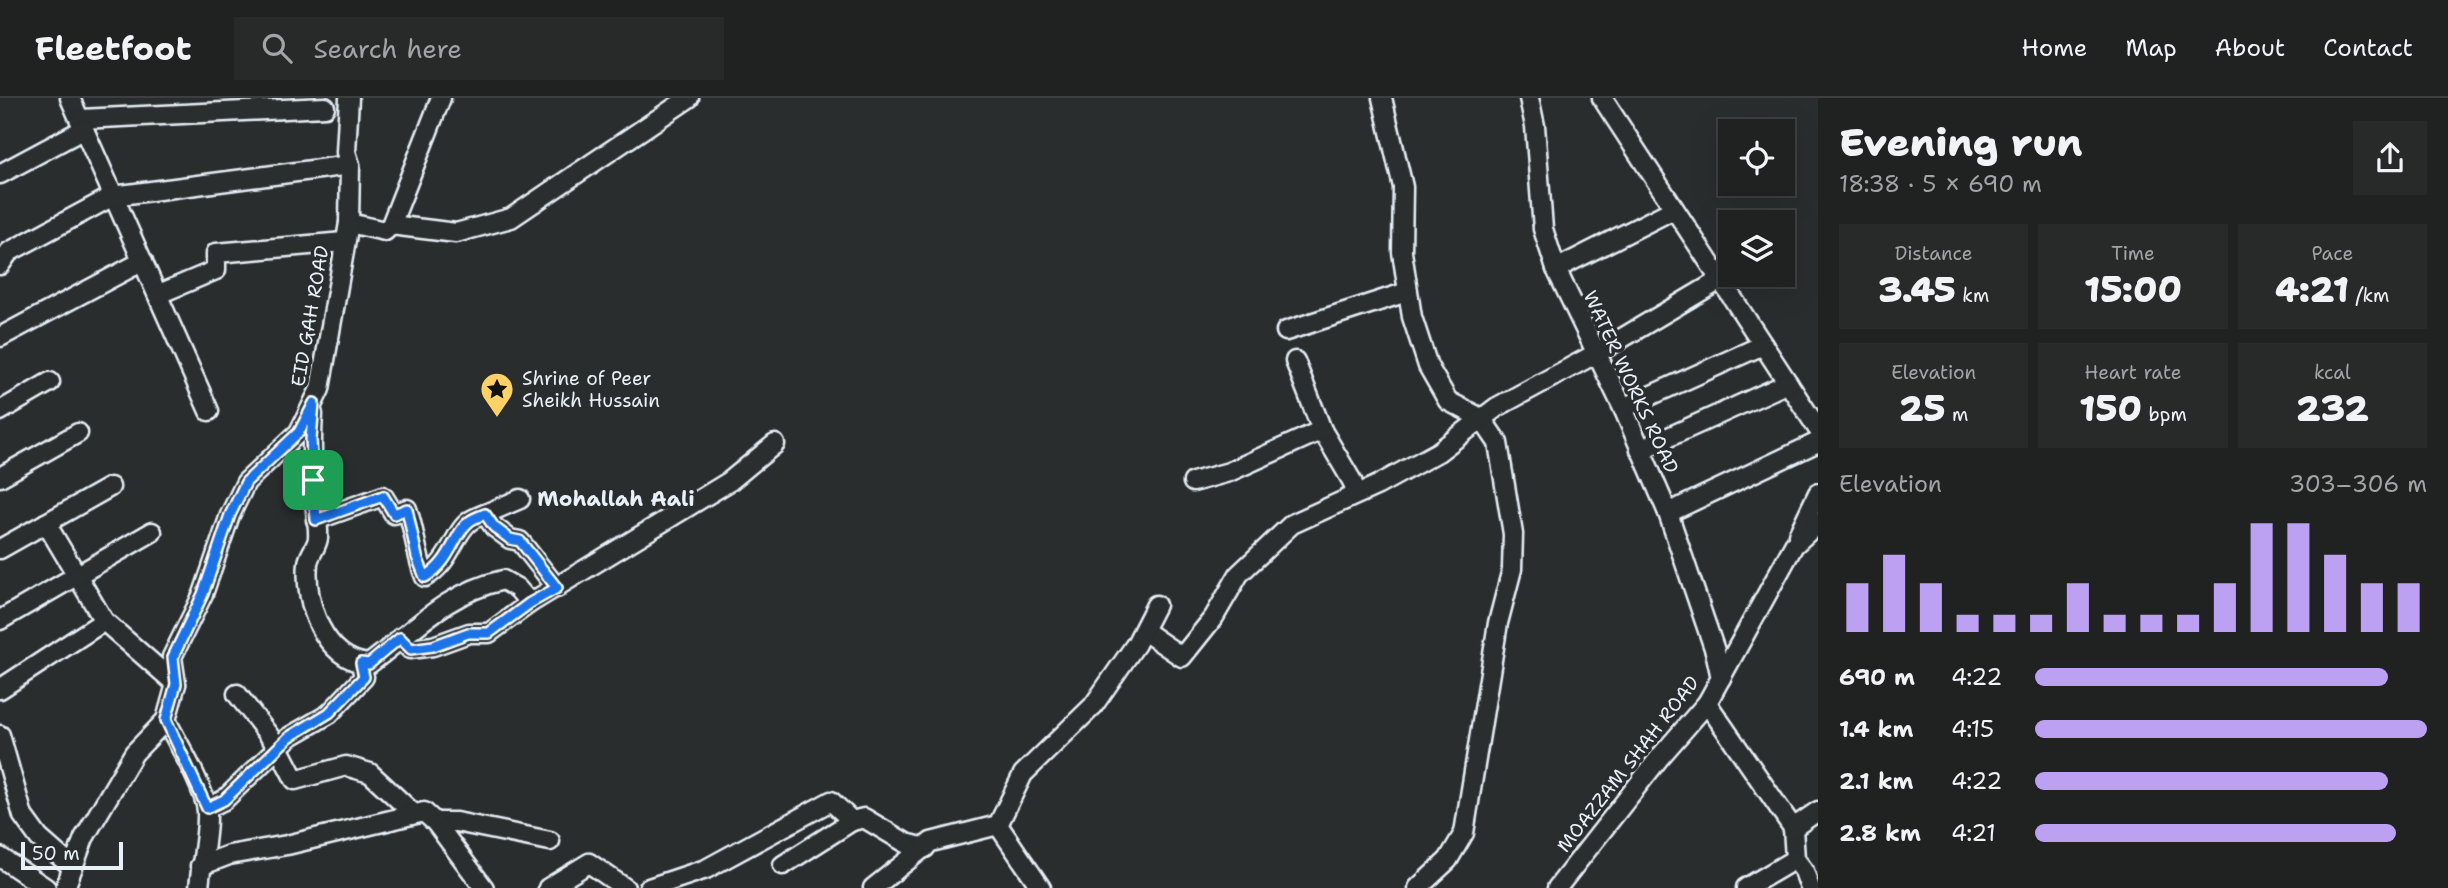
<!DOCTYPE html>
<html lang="en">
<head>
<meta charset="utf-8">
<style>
  :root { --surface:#202222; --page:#282a2a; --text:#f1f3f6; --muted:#a2a4a5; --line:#3d3f40; --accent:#bca0f2 }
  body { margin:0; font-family:"Shantell Sans",sans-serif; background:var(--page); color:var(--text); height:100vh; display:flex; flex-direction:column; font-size:26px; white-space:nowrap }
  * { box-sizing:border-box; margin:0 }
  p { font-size:23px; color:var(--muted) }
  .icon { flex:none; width:38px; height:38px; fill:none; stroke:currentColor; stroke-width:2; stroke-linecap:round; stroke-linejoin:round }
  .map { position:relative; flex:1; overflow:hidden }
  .drawer { display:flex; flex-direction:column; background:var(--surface); width:630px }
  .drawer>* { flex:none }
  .fabs { position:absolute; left:1718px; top:21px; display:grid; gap:14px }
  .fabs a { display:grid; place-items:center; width:77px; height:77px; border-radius:0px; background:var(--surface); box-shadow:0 7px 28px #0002,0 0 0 2px var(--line); font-size:35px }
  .scale { position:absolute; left:21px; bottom:18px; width:102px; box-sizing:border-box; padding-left:7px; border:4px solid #e8f1f8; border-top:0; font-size:19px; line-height:24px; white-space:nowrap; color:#e8f1f8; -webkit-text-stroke:5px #2a2d2e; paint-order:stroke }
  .pin { position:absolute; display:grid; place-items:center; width:60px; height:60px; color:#fff; margin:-30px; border-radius:14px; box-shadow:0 4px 10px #0006 }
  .round { display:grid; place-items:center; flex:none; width:74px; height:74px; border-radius:0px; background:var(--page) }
  .head { display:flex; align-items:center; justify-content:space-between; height:119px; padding:0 21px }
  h1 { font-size:38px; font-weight:800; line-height:52px }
  .stats { display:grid; grid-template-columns:repeat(3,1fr); gap:10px; height:119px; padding:7px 21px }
  .stats div { display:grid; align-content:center; border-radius:0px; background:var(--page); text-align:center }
  .stats b { font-size:35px; font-weight:800 }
  .stats small { font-size:19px; font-weight:400 }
  .stats p { font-size:19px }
  .chart { height:196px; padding:14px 21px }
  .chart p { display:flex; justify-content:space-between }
  .chart svg { width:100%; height:126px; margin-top:7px; stroke:var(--accent); stroke-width:6 }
  ul { padding:0 21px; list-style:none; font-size:23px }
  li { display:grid; grid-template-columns:112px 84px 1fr; align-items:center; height:52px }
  li i { height:18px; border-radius:9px; background:var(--accent) }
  header { display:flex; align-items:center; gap:42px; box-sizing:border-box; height:98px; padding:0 35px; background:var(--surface); border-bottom:2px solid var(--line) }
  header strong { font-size:33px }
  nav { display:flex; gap:38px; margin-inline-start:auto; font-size:24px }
  .search { width:490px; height:63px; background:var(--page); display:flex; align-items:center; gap:18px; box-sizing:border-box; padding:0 24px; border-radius:0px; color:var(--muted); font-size:26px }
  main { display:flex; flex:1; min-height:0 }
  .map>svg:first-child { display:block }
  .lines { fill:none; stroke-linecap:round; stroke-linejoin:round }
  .minor-casing { stroke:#e8f1f8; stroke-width:23 }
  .minor { stroke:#2a2d2e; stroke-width:18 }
  .route-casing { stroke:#fff; stroke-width:14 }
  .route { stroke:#1a73e8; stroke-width:9 }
  .labels { text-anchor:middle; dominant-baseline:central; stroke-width:7; stroke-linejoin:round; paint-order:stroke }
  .street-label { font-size:19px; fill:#e8f1f8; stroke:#2a2d2e }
  .poi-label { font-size:19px; fill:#e8f1f8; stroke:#2a2d2e; text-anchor:start }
  .neighbourhood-label { font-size:21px; font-weight:bold; fill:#e8f1f8; stroke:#2a2d2e }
</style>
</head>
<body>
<header>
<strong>Fleetfoot</strong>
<div class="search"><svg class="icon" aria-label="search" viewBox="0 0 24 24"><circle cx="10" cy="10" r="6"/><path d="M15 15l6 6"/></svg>Search here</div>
<nav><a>Home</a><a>Map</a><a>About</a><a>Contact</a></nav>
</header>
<main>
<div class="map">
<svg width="1818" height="790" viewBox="0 0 1818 790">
  <rect width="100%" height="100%" fill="#2a2d2e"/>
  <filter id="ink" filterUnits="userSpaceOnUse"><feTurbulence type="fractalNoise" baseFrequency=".0143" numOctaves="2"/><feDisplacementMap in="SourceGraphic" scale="14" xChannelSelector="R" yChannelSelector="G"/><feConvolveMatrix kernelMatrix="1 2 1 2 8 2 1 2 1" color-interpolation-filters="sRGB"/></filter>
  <g filter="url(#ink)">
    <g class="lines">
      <defs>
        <g id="minor">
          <polyline points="70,0 209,313"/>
          <polyline points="1382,0 1403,89 1402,154 1412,219 1428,268 1448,303 1481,320 1498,345 1513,436 1512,471 1498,525 1464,735 1448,762 1418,790"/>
          <polyline points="1529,0 1535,28 1543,131 1556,171 1623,310 1668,415 1715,553 1721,580"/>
          <polyline points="1602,0 1818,331"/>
          <polyline points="81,21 325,9"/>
          <polyline points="0,76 84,31"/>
          <polyline points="349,125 385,133 391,127 441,0"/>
          <polyline points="391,127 456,135 511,120 689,0"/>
          <polyline points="0,167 9,154 113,98 350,67"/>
          <polyline points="1556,171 1674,111"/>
          <polyline points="159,196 216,172 216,155 344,144"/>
          <polyline points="1286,233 1407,194"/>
          <polyline points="0,239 143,163"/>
          <polyline points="1295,263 1322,332 1352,383 1356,395"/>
          <polyline points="1623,310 1763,247"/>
          <polyline points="0,313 50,284"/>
          <path d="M313,316C311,343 312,370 314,397C315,411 319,427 318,440C317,449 309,457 308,465C304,505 324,562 369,566C416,531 444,496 503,482L517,490L530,505"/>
          <polyline points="1640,352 1788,285"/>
          <polyline points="0,379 78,335"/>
          <polyline points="1193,384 1229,374 1322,332"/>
          <polyline points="520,401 485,416 494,429 510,441 520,443 557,490"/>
          <polyline points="1668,415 1818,344"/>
          <path d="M316,422L383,398L394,416L407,411C415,433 416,457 425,479C451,464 454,434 470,423C474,420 480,418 485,416"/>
          <polyline points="46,425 104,523 176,586"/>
          <polyline points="1798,437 1818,395"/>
          <polyline points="0,451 110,389"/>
          <polyline points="0,522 152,434"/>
          <polyline points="1144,533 1182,559 1214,519 1239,476 1292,426 1378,387 1438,354 1497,309 1597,255 1720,182"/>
          <polyline points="400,540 410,551 433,548 469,535 489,535 530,505 730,383 775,346"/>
          <polyline points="0,591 104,523"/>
          <polyline points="237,596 278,649 295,682 346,668 370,675 414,716"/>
          <polyline points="1707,605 1793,730 1795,761 1804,773 1810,790"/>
          <path d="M166,622C177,644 205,690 207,713C208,740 201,764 199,790"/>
          <polyline points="0,637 23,718 39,740 72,769"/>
          <polyline points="207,710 224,702 289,639 329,616 364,579 361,565"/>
          <polyline points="435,724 456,724 550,743"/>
          <polyline points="998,727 1041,790"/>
          <polyline points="1793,730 1818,713"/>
          <polyline points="0,759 46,790"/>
          <polyline points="783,767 852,723"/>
          <polyline points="200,768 229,757 287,747 424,714 435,724 484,790"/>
          <polyline points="65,790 84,740 134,655 166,622 176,586 172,559 203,496 230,417 246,384 299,334 320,291 349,125 350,67 346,54 349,0"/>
          <polyline points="548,790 589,765 625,790"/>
          <polyline points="649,790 706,771 831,703 852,723 864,720 906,745 925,750"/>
          <polyline points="873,790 931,744 998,727 1023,676 1093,608 1136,546 1156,507"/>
          <polyline points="1557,790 1660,659 1707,605 1794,447 1818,425"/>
          <polyline points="1746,790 1795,761"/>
        </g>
      </defs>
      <use href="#minor" class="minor-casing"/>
      <use href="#minor" class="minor"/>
    </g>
  </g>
  <g class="lines" filter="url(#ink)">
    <defs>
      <path id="route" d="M314,305L311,342L316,422L383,398L394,416L407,411L417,459L425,479C451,465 454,434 470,423C474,420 480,418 485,416L494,429L510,441L520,443L557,490L530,505L489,535H468L433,548L411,551L400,540L369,566L361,565L364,579L329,615L289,639L224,702L207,710L166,622L176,586L173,559L203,496L230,417L246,384L299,334Z"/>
    </defs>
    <use href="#route" class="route-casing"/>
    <use href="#route" class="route"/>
  </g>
  <defs>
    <symbol id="sight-pin" viewBox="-11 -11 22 30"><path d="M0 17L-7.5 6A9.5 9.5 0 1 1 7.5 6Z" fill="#ffd166" stroke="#2a2d2e"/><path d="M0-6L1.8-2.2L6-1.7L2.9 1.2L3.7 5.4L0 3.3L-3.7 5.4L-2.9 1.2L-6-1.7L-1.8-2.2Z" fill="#111"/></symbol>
  </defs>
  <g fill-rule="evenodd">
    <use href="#sight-pin" x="478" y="272" width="38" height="52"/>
  </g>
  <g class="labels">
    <g class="street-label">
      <text transform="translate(310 218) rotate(-80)">EID GAH ROAD</text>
      <text transform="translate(1631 284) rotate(65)">WATER WORKS ROAD</text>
      <text transform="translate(1628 666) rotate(-52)">MOAZZAM SHAH ROAD</text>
    </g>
    <g class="poi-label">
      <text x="522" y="280">Shrine of Peer<tspan x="522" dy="22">Sheikh Hussain</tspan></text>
    </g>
    <g class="neighbourhood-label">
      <text x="616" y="401">Mohallah Aali</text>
    </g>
  </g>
</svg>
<div class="fabs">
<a><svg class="icon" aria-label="locate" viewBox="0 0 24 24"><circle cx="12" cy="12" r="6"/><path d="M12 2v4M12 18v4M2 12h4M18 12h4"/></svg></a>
<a><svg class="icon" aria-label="layers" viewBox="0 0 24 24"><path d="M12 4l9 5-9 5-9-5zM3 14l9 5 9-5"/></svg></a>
</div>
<div class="scale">50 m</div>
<div class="pin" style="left:313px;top:382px;background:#1e9e55"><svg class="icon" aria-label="arrive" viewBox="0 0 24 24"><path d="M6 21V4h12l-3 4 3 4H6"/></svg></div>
</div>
<section class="drawer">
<div class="head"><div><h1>Evening run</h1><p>18:38 · 5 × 690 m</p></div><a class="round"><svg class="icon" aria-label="share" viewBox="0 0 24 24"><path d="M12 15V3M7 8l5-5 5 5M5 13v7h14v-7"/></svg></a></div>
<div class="stats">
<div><p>Distance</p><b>3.45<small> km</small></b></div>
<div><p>Time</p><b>15:00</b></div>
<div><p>Pace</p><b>4:21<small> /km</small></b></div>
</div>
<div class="stats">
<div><p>Elevation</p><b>25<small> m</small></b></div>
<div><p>Heart rate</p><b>150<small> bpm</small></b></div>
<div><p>kcal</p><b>232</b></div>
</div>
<div class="chart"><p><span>Elevation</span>303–306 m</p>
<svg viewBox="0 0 160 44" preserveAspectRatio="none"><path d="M5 44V27M15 44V17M25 44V27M35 44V38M45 44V38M55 44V38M65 44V27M75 44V38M85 44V38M95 44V38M105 44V27M115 44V6M125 44V6M135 44V17M145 44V27M155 44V27"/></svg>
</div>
<ul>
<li><b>690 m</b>4:22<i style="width:90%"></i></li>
<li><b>1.4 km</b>4:15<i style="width:100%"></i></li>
<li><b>2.1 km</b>4:22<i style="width:90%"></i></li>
<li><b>2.8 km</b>4:21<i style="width:92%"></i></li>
</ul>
</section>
</main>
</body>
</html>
